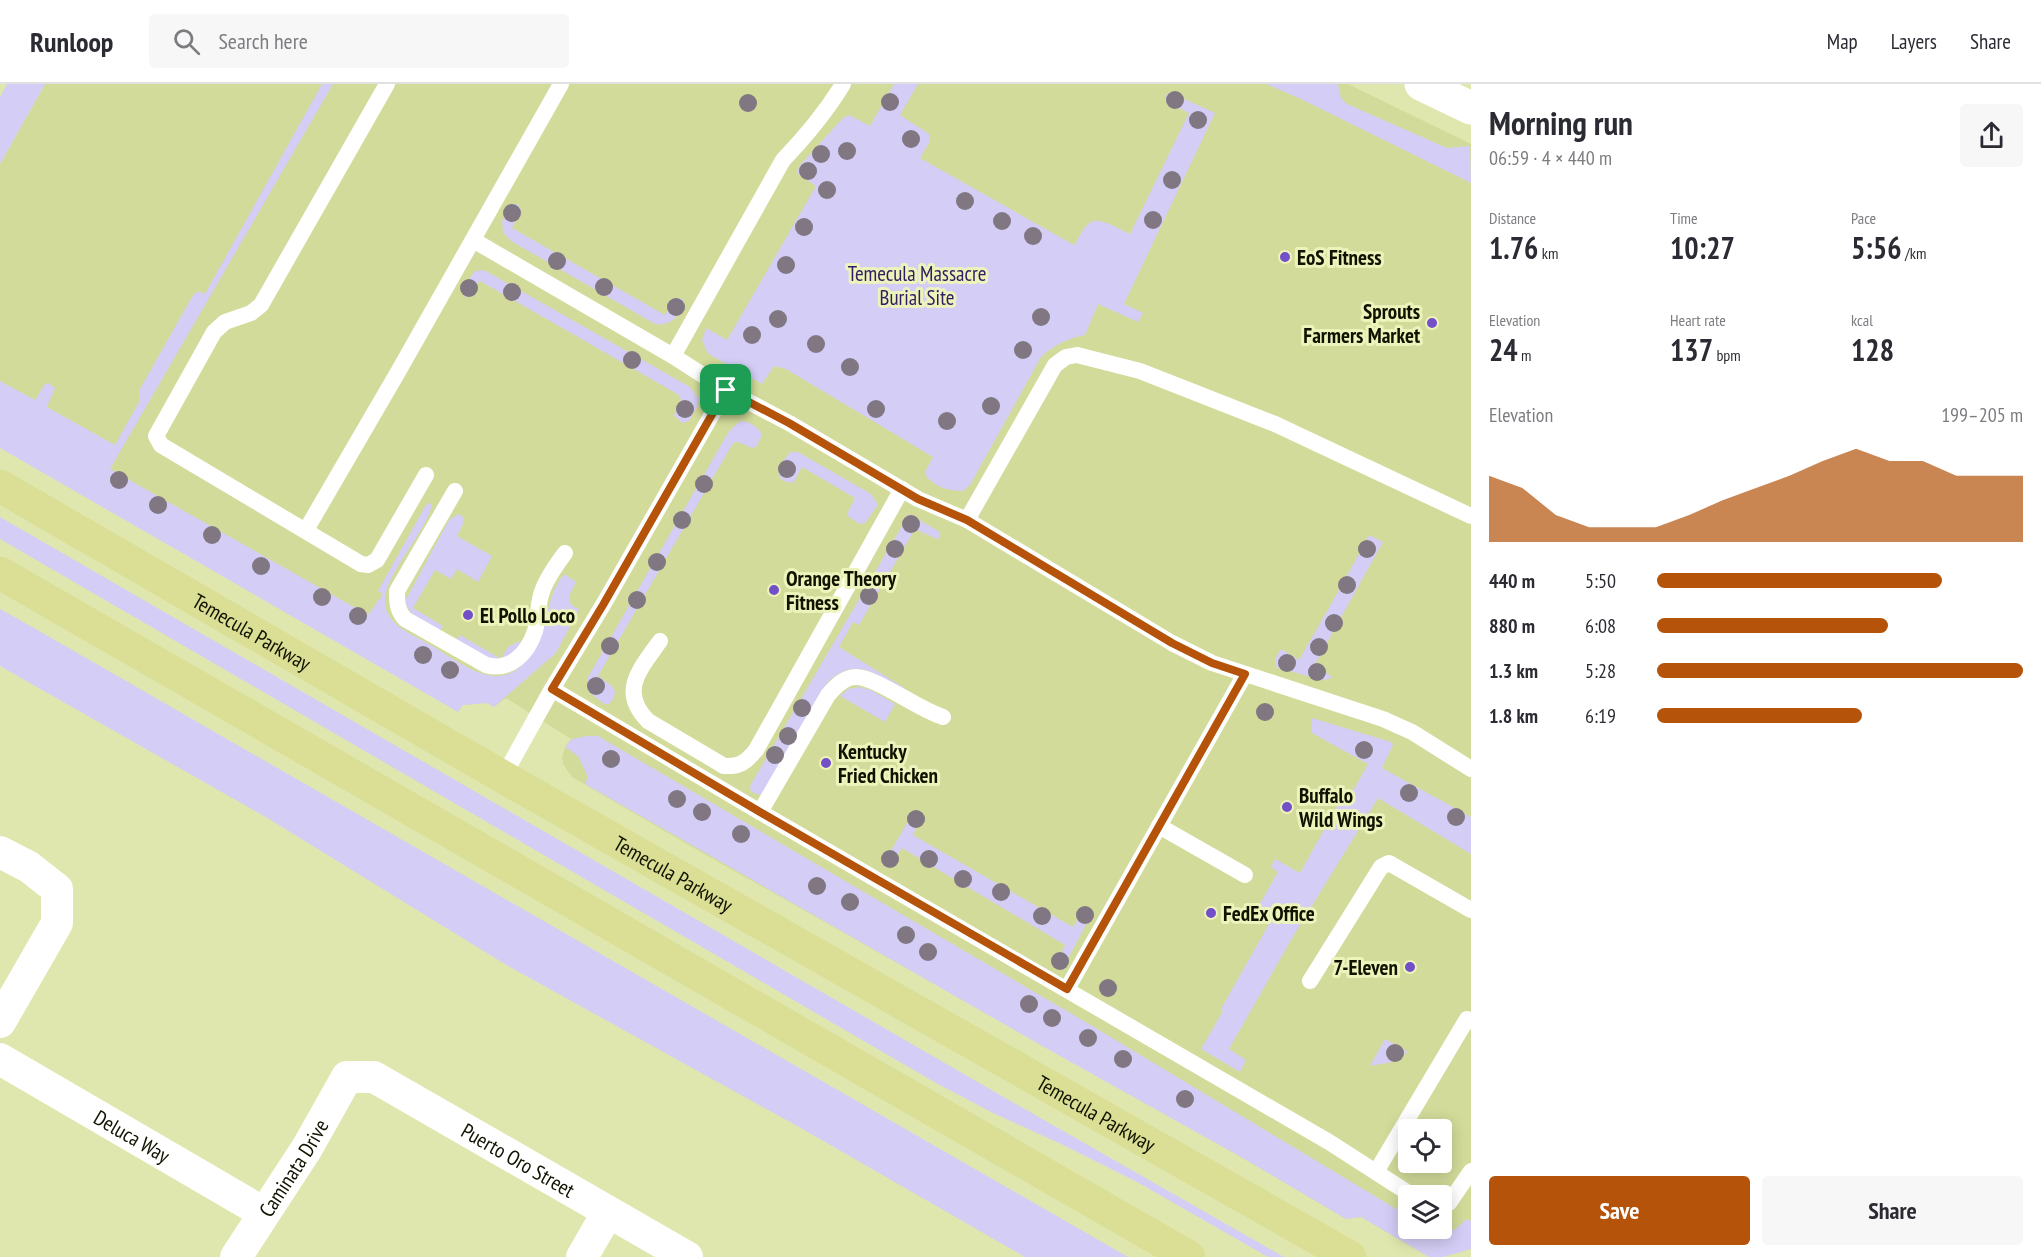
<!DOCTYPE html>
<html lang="en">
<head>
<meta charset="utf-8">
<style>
  :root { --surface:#fff; --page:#f7f7f7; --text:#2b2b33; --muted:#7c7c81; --line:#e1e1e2; --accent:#b45309 }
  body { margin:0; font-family:"PT Sans Narrow",sans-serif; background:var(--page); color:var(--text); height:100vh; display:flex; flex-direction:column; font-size:22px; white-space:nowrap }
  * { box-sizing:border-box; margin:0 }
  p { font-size:20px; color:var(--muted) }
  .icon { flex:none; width:33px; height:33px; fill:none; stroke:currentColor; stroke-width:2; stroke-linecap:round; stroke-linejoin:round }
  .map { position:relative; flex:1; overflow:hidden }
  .sheet { display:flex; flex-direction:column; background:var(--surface); width:570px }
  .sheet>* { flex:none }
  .controls { position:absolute; left:1398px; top:1035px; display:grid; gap:12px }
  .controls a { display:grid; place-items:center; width:54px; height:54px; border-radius:6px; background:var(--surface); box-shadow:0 3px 15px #0003; font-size:30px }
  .pin { position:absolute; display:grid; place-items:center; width:51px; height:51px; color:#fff; margin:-26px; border-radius:12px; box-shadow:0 3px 9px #0006 }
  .round { display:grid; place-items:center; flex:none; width:63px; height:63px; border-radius:6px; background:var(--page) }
  .overview { display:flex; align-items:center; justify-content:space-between; height:102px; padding:0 18px }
  h1 { font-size:33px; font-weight:800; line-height:45px }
  .figures { display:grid; grid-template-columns:repeat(3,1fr); gap:9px; height:102px; padding:6px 18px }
  .figures div { display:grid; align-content:center }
  .figures b { font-size:30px; font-weight:800 }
  .figures small { font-size:16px; font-weight:400 }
  .figures p { font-size:16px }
  .chart { height:168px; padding:12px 18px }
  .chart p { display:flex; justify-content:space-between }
  .chart svg { width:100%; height:108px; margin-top:6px; fill:var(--accent); opacity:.7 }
  .primary-button { display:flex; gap:12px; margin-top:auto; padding:12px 18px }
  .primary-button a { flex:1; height:69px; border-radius:6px; background:var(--accent); color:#fff; font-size:24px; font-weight:800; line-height:69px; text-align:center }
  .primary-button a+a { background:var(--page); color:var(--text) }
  ul { padding:0 18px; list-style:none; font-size:20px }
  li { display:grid; grid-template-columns:96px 72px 1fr; align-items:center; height:45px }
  li i { height:15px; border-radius:8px; background:var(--accent) }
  header { display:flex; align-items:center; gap:36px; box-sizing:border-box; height:84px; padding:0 30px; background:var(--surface); border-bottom:2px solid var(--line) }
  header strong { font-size:28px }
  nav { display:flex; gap:33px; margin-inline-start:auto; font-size:21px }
  .search { width:420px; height:54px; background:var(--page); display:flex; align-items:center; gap:15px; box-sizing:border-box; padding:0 21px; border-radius:6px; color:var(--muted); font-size:22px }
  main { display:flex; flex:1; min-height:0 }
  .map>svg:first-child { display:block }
  .built { fill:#d3db9a; fill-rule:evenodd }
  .green { fill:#d4cdf5 }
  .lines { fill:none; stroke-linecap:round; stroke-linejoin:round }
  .service { stroke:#fff; stroke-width:16 }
  .minor { stroke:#fff; stroke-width:32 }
  .tertiary { stroke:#fff; stroke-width:33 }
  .primary { stroke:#dadf95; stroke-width:33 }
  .tree { fill:#807783 }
  .route-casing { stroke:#fff; stroke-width:12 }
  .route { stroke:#b45309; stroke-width:8 }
  .poi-dot { fill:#734fc8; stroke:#edf4bb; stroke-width:2 }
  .labels { text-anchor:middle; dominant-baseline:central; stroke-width:6; stroke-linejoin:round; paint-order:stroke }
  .poi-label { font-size:21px; font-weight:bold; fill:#111301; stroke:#edf4bb; text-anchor:start }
  .park-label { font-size:21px; fill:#321c60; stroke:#edf4bb }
  .street-label { font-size:21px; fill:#111301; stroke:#edf4bb }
</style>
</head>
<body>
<header>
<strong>Runloop</strong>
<div class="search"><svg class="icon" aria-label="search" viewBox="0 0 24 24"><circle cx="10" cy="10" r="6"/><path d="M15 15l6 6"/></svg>Search here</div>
<nav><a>Map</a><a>Layers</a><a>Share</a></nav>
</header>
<main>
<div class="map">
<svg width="1471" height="1173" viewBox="0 0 1471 1173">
  <rect width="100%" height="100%" fill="#e0e7ae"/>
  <path class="built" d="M45,0H1348L1471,60V1165L1443,1173H1429L1361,1133L1346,1135L1248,1077L706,771L572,693L563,680L562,673L565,663L571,655L506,614L494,623L487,619L463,621L458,628L0,323V80ZM1408,1046H1442V1078H1408ZM1408,1112H1442V1144H1408Z"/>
  <g class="green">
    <polygon points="7,0 45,0 0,80 0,13"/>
    <path d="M322,0H333L110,385L368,531L383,510L378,507L426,421L430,419L432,420C428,447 384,490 385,518C386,541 412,550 429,560C446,570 474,591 494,592C523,594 537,562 544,540C550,522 551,506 564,490L576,498L569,512L571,521L579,525L556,569L494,623L487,619L463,621L458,628L0,364V297L35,316L45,300L48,299L55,304L47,323L115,361L139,318V307L193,211L199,207L205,210Z"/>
    <path d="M894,0H918L900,31L929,50L930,57L920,74L1074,161C1079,155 1082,145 1088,140C1099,130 1119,146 1130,150L1189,29L1166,18L1165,14L1167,10L1171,9L1215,29L1124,220L1143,229L1138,238L1098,220L1085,251C1067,255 1055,260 1041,273L970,401L963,407C949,407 935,403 926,392V386L933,373L786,285L774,282L762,300L712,272L707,268L702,256L706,244L727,256L816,102L798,90L797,87L801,80L843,34L849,31L870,42Z"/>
    <polygon points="1266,0 1338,0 1341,14 1347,20 1447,64 1470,62 1471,99 1301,15"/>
    <path d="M513,120H517L521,125L512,144L665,231L674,216L679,214L684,216C683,231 669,243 655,240L511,157L503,148L502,137Z"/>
    <path d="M480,186L486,187L690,303L699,315L697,323L689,337L682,339L674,331L681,316L679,311L480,197C473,200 473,210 466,214L462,207L474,188Z"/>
    <path d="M740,337C749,337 759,343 762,351L756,363L752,364L738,358L733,359L598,592L612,602L615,607L614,614L609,620H604L589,608L587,595L729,347Z"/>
    <path d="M791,368H798L871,410L878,421L865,439L860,440L849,433L847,430L855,414L802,383L793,399C769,397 780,378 791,368Z"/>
    <path d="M458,430L463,433L464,438L457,452L492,472L478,498L457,485L451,495L435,486L413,524L443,542L440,546C426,538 410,534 405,517L449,436Z"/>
    <path d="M909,430L940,448V453L937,455L915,445L859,541L853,538L839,563L906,605L903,606C875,589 855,572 827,599L765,708L761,711L751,708L750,702Z"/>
    <polygon points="0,433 988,1004 1284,1173 1268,1173 1137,1098 1061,1060 995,1030 936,999 0,455"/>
    <path d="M1369,451L1383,458L1315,580L1332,593L1329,595L1323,596L1278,584L1275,581V576L1280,566H1283L1299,576C1323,534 1347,493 1369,451Z"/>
    <polygon points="0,525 34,544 1128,1173 1025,1173 799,1043 508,882 269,735 0,582"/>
    <path d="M460,551L501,575L508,563L520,557L521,560C498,590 483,571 457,556Z"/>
    <polygon points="859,603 871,606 895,620 885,638 840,612 848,605"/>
    <polygon points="1312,634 1391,658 1393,661 1382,684 1471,733 1471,770 1378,714 1291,856 1229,965 1246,976 1240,988 1201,965 1223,927 1221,925 1269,840 1246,826 1250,819 1258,823 1278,788 1271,783 1275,775 1300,789 1344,710 1350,712 1368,680 1312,649"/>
    <polygon points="587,652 598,652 1089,940 1408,1132 1408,1144 1454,1146 1467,1135 1471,1137 1471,1165 1443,1173 1429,1173 1361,1133 1346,1135 1248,1077 1044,963 585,700 588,693 578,672 565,663 572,655"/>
    <polygon points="913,729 920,729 921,734 913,751 1073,843 1084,826 1089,827 1090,833 1063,884 1058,885 1055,882 1065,861 902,764 891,781 888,783 886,782 885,777"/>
    <path d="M1385,955L1407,967C1400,980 1383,979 1370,982Z"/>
  </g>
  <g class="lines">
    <g class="service">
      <polyline points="387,0 261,221 251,229 225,238 214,248 156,352 161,361 361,480 368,481 377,476 426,391"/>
      <polyline points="473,156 673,272 726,306 789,339 918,415 967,436 1172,559 1212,579 1383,635 1412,648 1471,685"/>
      <path d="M673,272L783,76C806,52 826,28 843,0"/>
      <path d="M455,407L397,507C397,519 397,526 405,535L486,581C510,588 528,569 535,547C539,533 537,519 543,505C548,492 557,480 565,469"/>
      <polyline points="967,436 1055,281 1066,273 1077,271 1140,287 1275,340 1471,432"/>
      <polyline points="306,446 398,288 561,0"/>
      <path d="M660,557C641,584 618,607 648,637L724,682C740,683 746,678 756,666L902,405"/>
      <polyline points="552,605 603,521 726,306"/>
      <polyline points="503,693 552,605 760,728 1329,1058 1413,1112"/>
      <path d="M760,728L828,611C835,603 844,593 856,593C876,593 919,626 943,633"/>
      <polyline points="1159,742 1245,791"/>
      <polyline points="1310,897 1381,783 1389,779 1471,826"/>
      <polyline points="1067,905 1245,590"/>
      <polyline points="1376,1088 1467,935 1471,937"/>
      <polyline points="1442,1121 1449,1119 1471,1087"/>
    </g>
    <g class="minor">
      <polyline points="0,768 29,783 57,805 57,839 0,938"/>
      <path id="s1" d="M0,975L264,1129"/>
      <path id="s2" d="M236,1173L307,1064L347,993H374L687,1173"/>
      <polyline points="582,1173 608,1128"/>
    </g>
    <polyline class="tertiary" points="1421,0 1471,24"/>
    <g class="primary">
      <path id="s3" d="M0,402L503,693L1350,1173"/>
      <polyline points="0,489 1189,1173"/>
    </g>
  </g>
  <g class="tree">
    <circle cx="1175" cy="16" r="9"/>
    <circle cx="890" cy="18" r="9"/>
    <circle cx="748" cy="19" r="9"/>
    <circle cx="1198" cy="36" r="9"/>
    <circle cx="911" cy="55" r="9"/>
    <circle cx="847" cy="67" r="9"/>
    <circle cx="821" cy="70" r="9"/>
    <circle cx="808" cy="87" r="9"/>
    <circle cx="1172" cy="96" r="9"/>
    <circle cx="827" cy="106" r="9"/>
    <circle cx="965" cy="117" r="9"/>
    <circle cx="512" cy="129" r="9"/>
    <circle cx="1153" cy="136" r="9"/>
    <circle cx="1002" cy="137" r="9"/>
    <circle cx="804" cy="143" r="9"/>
    <circle cx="1033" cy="152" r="9"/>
    <circle cx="557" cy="177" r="9"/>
    <circle cx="786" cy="181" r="9"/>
    <circle cx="604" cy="203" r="9"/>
    <circle cx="469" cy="204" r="9"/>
    <circle cx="512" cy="208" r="9"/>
    <circle cx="676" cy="223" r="9"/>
    <circle cx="1041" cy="233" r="9"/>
    <circle cx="778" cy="235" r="9"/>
    <circle cx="752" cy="251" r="9"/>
    <circle cx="816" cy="260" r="9"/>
    <circle cx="1023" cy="266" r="9"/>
    <circle cx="632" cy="276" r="9"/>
    <circle cx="850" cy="283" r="9"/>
    <circle cx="991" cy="322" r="9"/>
    <circle cx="685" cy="325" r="9"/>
    <circle cx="876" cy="325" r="9"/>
    <circle cx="947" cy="337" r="9"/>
    <circle cx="787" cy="385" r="9"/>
    <circle cx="119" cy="396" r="9"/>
    <circle cx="704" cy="400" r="9"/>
    <circle cx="158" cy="421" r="9"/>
    <circle cx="682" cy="436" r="9"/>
    <circle cx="911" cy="440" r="9"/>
    <circle cx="212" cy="451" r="9"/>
    <circle cx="895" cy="465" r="9"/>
    <circle cx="1367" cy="465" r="9"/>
    <circle cx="657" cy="478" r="9"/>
    <circle cx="261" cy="482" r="9"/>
    <circle cx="1347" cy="501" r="9"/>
    <circle cx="869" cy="512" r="9"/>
    <circle cx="322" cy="513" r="9"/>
    <circle cx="637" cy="516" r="9"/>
    <circle cx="358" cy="532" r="9"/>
    <circle cx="1334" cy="539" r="9"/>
    <circle cx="610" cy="562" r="9"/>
    <circle cx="1319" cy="563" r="9"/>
    <circle cx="423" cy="571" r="9"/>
    <circle cx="1287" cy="579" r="9"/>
    <circle cx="450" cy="586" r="9"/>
    <circle cx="1317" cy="588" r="9"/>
    <circle cx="596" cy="602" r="9"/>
    <circle cx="802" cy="624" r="9"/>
    <circle cx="1265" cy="628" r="9"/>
    <circle cx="788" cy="652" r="9"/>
    <circle cx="1364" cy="666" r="9"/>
    <circle cx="775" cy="671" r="9"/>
    <circle cx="611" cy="675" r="9"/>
    <circle cx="1409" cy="709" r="9"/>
    <circle cx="677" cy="715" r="9"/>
    <circle cx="702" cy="728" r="9"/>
    <circle cx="1456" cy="733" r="9"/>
    <circle cx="916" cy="735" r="9"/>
    <circle cx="741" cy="750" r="9"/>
    <circle cx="890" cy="775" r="9"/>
    <circle cx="929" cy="775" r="9"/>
    <circle cx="963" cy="795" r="9"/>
    <circle cx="817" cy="802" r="9"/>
    <circle cx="1001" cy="808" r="9"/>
    <circle cx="850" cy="818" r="9"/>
    <circle cx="1085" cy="831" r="9"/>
    <circle cx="1042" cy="832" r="9"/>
    <circle cx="906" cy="851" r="9"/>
    <circle cx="928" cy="868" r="9"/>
    <circle cx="1060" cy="877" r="9"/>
    <circle cx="1108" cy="904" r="9"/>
    <circle cx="1029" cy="920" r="9"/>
    <circle cx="1052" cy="934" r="9"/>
    <circle cx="1088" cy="954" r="9"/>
    <circle cx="1395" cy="969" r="9"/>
    <circle cx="1123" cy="975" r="9"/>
    <circle cx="1185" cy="1015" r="9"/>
  </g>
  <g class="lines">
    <defs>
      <polygon id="route" points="726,306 789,339 918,415 967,436 1172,559 1212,579 1245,590 1067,905 760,728 552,605 603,521"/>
    </defs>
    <use href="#route" class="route-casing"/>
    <use href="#route" class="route"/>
  </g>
  <g class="poi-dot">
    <circle cx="1285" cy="173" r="6"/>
    <circle cx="1432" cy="239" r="6"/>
    <circle cx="774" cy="506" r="6"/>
    <circle cx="468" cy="531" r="6"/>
    <circle cx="826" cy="679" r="6"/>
    <circle cx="1287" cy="723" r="6"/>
    <circle cx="1211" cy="829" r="6"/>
    <circle cx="1410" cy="883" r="6"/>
  </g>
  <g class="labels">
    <g class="poi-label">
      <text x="1297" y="173">EoS Fitness</text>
      <text x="1420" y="227" text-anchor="end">Sprouts<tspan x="1420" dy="24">Farmers Market</tspan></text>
      <text x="786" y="494">Orange Theory<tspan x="786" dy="24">Fitness</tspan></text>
      <text x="480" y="531">El Pollo Loco</text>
      <text x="838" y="667">Kentucky<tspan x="838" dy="24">Fried Chicken</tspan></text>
      <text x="1299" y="711">Buffalo<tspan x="1299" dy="24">Wild Wings</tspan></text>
      <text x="1223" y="829">FedEx Office</text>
      <text x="1398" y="883" text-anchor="end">7-Eleven</text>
    </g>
    <g class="park-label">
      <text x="917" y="189">Temecula Massacre<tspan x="917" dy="24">Burial Site</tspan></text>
    </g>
    <g class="street-label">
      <text stroke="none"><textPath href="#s3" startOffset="291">Temecula Parkway</textPath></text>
      <text stroke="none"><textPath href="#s3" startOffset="777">Temecula Parkway</textPath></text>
      <text stroke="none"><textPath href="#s3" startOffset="1263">Temecula Parkway</textPath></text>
      <text stroke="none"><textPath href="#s1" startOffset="153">Deluca Way</textPath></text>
      <text stroke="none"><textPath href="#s2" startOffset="405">Puerto Oro Street</textPath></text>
      <text stroke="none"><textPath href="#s2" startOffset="106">Caminata Drive</textPath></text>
    </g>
  </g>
</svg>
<div class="controls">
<a><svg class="icon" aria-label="locate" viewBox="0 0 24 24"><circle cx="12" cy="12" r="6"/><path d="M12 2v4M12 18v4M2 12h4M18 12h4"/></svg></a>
<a><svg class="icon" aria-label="layers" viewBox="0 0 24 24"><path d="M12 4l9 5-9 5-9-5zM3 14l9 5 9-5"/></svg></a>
</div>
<div class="pin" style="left:726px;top:306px;background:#1e9e55"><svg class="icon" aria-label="arrive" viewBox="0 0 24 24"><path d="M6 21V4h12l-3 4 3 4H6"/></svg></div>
</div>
<section class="sheet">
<div class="overview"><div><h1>Morning run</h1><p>06:59 · 4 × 440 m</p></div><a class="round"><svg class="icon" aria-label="share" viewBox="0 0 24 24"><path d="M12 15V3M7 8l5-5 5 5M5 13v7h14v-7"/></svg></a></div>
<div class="figures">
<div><p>Distance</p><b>1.76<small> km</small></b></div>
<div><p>Time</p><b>10:27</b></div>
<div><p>Pace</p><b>5:56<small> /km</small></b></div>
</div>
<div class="figures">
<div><p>Elevation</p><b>24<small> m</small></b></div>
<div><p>Heart rate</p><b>137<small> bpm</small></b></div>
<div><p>kcal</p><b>128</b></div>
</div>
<div class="chart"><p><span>Elevation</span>199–205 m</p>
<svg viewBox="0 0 160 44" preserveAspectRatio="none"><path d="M0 44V17L10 22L20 33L30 38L40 38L50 38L60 33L70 27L80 22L90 17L100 11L110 6L120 11L130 11L140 17L150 17L160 17V44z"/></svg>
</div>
<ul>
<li><b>440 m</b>5:50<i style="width:78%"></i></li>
<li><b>880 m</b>6:08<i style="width:63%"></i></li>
<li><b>1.3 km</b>5:28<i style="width:100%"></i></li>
<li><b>1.8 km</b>6:19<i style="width:56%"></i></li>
</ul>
<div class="primary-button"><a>Save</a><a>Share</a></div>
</section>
</main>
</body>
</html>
